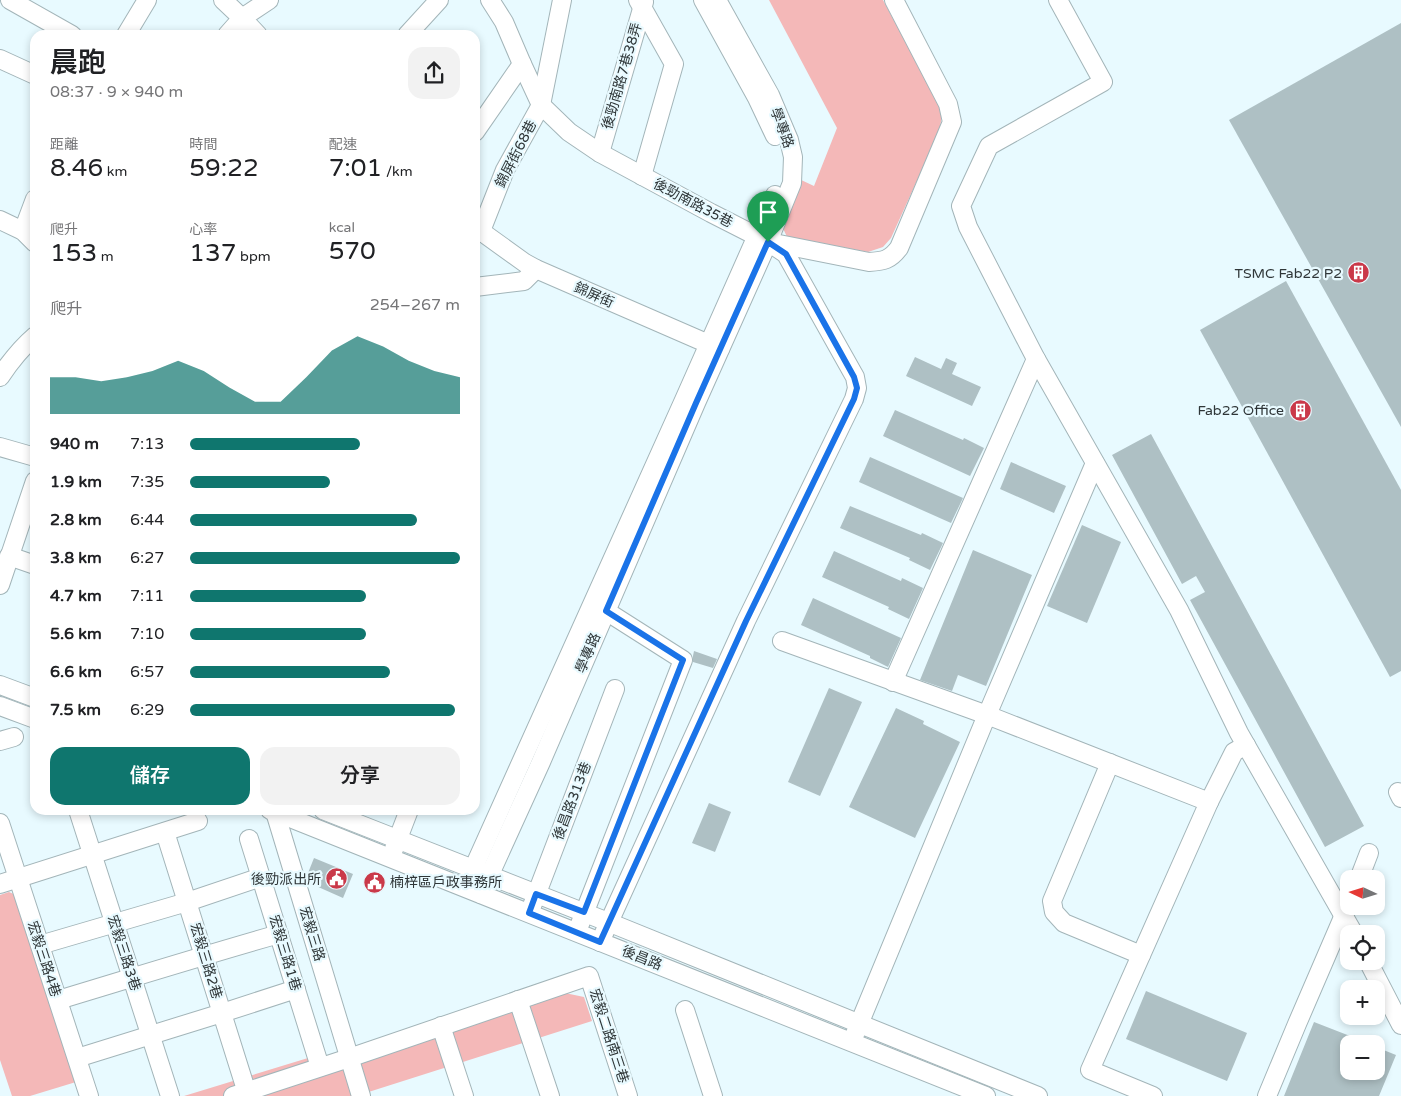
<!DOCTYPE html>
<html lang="zh-TW">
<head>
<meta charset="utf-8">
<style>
  :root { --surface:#fff; --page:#f2f2f2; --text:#202124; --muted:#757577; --accent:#0f766e }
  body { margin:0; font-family:"Varela Round","Noto Sans TC",sans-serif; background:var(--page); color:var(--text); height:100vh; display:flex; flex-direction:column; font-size:19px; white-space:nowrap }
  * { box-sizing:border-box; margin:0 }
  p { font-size:16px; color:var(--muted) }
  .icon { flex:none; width:28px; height:28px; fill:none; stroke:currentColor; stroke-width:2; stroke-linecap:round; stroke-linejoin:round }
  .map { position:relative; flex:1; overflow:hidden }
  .sheet { position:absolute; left:30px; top:30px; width:450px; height:785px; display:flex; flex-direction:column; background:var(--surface); border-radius:15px; box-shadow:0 2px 8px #0003 }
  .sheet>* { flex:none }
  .needle { width:32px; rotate:274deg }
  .controls { position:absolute; left:1340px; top:870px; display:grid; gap:10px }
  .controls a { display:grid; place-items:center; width:45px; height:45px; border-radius:10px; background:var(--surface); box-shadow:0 2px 8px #0003; font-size:25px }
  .pin { position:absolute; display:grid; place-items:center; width:42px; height:42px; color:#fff; margin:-51px -21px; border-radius:50% 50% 50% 0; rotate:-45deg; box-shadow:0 0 5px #0007 }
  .pin .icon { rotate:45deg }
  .round { display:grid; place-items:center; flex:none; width:52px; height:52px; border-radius:15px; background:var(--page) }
  .summary { display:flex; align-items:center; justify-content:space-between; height:85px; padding:0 20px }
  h1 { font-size:28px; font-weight:600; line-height:38px }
  .stats { display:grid; grid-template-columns:repeat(3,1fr); gap:8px; height:85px; padding:5px 20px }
  .stats div { display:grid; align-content:center }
  .stats b { font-size:25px; font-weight:600 }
  .stats small { font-size:14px; font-weight:400 }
  .stats p { font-size:14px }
  .chart { height:140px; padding:10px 20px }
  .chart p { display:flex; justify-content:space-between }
  .chart svg { width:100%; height:90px; margin-top:5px; fill:var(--accent); opacity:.7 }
  .primary-button { display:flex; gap:10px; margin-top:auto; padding:10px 20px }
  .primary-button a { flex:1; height:58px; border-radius:15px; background:var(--accent); color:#fff; font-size:20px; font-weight:600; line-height:58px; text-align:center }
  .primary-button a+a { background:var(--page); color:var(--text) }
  ul { padding:0 20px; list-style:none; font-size:16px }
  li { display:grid; grid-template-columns:80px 60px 1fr; align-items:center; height:38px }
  li i { height:12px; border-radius:6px; background:var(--accent) }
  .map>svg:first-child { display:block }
  .green { fill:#f4b8b8 }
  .building { fill:#aec0c4 }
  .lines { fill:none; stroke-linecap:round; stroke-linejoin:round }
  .minor-casing { stroke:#a3b5b9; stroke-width:20 }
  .minor { stroke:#fff; stroke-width:18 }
  .route-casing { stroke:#fff; stroke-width:10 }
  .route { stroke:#1a73e8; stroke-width:6 }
  .labels { text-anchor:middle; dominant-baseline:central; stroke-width:4.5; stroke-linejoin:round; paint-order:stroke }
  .street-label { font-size:14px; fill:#2f3638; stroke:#e8faff }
  .poi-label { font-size:14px; fill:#2f3638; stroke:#e8faff; text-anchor:end }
</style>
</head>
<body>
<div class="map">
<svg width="1401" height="1096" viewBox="0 0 1401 1096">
  <rect width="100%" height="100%" fill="#e8faff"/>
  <g class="green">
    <polygon points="769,0 883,0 938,103 942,116 939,132 891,238 883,247 868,252 787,237 782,226 799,179 814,186 837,128"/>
    <polygon points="9,892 16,895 76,1082 30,1096 12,1096 0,1060 0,895"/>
    <polygon points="565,993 584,997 592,1021 356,1096 184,1096 308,1058 314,1076"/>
  </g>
  <g class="building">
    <polygon points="1401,23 1401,427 1229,120"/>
    <polygon points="1286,281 1401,490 1401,671 1390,677 1200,330"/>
    <polygon points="915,357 941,369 946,358 957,363 952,374 981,387 972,406 906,376"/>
    <polygon points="895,410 963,440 964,438 984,448 970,476 883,436"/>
    <polygon points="1151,434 1364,826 1325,847 1190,600 1205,592 1196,576 1182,584 1112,455"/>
    <polygon points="870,457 963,498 951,523 859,482"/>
    <polygon points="1011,462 1066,486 1054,513 1000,489"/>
    <polygon points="850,506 921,535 922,533 943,543 930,570 909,560 910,558 840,528"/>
    <polygon points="1082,525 1121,542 1087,623 1047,606"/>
    <polygon points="973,550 1032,575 986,686 958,675 952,691 920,680"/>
    <polygon points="834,551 901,581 902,578 923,588 909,619 888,609 889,607 822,577"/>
    <polygon points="813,598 901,638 888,667 870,658 870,656 801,625"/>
    <polygon points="694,651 717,659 713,668 693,662 693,656"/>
    <polygon points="829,688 862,702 820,796 788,782"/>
    <polygon points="896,708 924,721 923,724 960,742 915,838 849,807"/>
    <polygon points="709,803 731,812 715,852 692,843"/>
    <polygon points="314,858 353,874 343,898 307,882 306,878"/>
    <polygon points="1146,991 1247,1033 1227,1081 1126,1039"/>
    <polygon points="1314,1022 1368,1043 1349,1044 1349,1071 1376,1071 1376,1047 1396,1055 1379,1096 1284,1096"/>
  </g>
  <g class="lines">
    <defs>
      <g id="minor">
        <polyline points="10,0 72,35"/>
        <polyline points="223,0 242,18 227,35"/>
        <polyline points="490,0 504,22 522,64 541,105 569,132 600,153 711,213 768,242 786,254 855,377 857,388 854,399 746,621 600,942"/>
        <polyline points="638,0 674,64 642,176"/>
        <polyline points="703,0 757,98 775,136"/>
        <polyline points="1058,0 1103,82 989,146 961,206 968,227 1036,359 1179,610 1239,733 1354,934"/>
        <polyline points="126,35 147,0"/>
        <polyline points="258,35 242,18 269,0"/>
        <polyline points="407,35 439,0"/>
        <polyline points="0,59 35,75"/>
        <polyline points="475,132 522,64"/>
        <polyline points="600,153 644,2"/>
        <polyline points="0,220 23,231 35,243"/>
        <polyline points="475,227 525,263 536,269 720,349"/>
        <polyline points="23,231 35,199"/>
        <polyline points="481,231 505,170 541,105 562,0"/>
        <path d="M774,243L869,262C884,261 890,260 899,248L952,122L948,104L894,0"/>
        <polyline points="475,287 524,281 536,269"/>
        <path d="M0,377C10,362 21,348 35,336"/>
        <polyline points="0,447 35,457"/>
        <polyline points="9,556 35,565"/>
        <polyline points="0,585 35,481"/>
        <polyline points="782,641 987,715 1209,802 1090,1070 1153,1096"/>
        <polyline points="893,682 1036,359"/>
        <polyline points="0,685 35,698"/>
        <polyline points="0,706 35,719"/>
        <polyline points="0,741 14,737"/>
        <polyline points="1110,763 1052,901 1054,912 1064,923 1141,955"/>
        <polyline points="1398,792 1401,798"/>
        <polyline points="1209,802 1234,752 1246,745"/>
        <polyline points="78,810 170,1096"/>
        <polyline points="270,810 986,1096"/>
        <polyline points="276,810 275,812 361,1096"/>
        <polyline points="323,810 608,922 1038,1096"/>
        <polyline points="0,823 89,1096"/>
        <polyline points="165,832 248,1096"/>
        <polyline points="249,839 320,1067"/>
        <polyline points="394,849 409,810"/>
        <polyline points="1359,879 1369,853"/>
        <polyline points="0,884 198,821"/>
        <polyline points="465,887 684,400 775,195"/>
        <polyline points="481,894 541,762 696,403 768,242 792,183 793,157 789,140 770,95 717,0"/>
        <polyline points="532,906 615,689"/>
        <polyline points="580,924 683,660 606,611"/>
        <polyline points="40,945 187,902 261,877"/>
        <polyline points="1368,961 1401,1025"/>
        <path d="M58,1000C131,978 205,955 279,934"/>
        <polyline points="518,1000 550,1096"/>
        <polyline points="685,1010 713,1096"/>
        <polyline points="441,1026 464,1096"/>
        <polyline points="855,1034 987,715 1095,463"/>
        <polyline points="77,1058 222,1013 296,989"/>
        <polyline points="233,1096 349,1058 589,976 628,1096"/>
        <polyline points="1267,1096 1297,1024 1347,908"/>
      </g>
    </defs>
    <use href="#minor" class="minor-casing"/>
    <use href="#minor" class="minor"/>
  </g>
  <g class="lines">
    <defs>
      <polygon id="route" points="768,242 786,254 854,377 857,388 854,399 746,621 600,942 529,913 536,894 584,912 683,660 606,611 696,403"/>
    </defs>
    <use href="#route" class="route-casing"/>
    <use href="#route" class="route"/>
  </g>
  <defs>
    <symbol id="building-disc" viewBox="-11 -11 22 22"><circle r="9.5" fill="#ca3949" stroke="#e8faff"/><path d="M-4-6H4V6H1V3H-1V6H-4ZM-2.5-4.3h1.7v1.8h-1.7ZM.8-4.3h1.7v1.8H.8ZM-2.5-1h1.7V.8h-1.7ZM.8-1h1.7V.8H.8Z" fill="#fff"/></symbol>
    <symbol id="civic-disc" viewBox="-11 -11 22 22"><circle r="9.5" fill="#ca3949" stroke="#e8faff"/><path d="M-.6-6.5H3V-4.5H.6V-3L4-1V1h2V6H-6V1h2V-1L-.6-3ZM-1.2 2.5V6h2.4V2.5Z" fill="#fff"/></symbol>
  </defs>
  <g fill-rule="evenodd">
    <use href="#building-disc" x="1346" y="260" width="25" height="25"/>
    <use href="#building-disc" x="1288" y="398" width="25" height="25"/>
    <use href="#civic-disc" x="324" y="866" width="25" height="25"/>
    <use href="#civic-disc" x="362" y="870" width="25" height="25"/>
  </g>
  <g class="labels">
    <g class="street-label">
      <text transform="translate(622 76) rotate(-74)">後勁南路7巷38弄</text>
      <text transform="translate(782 128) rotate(70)">學專路</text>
      <text transform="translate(516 154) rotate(-63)">錦屏街68巷</text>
      <text transform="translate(693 203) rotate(28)">後勁南路35巷</text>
      <text transform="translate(594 295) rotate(24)">錦屏街</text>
      <text transform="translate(588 653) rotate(-67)">學專路</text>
      <text transform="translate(572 801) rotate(-69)">後昌路313巷</text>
      <text transform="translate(312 934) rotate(73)">宏毅三路</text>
      <text transform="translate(124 953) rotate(72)">宏毅三路3巷</text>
      <text transform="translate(285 953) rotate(73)">宏毅三路1巷</text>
      <text transform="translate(642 958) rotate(22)">後昌路</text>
      <text transform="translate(44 959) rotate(72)">宏毅三路4巷</text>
      <text transform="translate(206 961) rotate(73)">宏毅三路2巷</text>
      <text transform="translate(609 1036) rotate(72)">宏毅二路南三巷</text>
    </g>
    <g class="poi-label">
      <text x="1342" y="273">TSMC Fab22 P2</text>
      <text x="1284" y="410">Fab22 Office</text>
      <text x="321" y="879">後勁派出所</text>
      <text x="390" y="882" text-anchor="start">楠梓區戶政事務所</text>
    </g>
  </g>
</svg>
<div class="controls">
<a><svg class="needle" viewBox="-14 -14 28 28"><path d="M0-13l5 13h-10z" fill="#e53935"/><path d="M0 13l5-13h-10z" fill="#757577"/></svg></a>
<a><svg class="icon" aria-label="locate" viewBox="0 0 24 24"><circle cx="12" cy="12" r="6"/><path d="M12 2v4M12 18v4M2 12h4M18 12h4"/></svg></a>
<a>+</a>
<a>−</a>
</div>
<div class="pin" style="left:768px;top:242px;background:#1e9e55"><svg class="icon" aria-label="arrive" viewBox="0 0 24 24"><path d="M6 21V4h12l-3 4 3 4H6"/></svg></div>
<section class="sheet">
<div class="summary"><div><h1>晨跑</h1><p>08:37 · 9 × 940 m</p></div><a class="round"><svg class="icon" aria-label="share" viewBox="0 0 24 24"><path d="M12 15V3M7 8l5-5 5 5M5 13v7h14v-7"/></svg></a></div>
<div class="stats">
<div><p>距離</p><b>8.46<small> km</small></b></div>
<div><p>時間</p><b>59:22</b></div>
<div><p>配速</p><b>7:01<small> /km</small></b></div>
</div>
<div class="stats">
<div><p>爬升</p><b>153<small> m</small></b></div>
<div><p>心率</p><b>137<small> bpm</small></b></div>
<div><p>kcal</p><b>570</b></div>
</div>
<div class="chart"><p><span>爬升</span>254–267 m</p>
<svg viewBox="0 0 160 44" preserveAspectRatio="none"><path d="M0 44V26L10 26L20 28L30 26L40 23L50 18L60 23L70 31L80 38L90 38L100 26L110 13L120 6L130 11L140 18L150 23L160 26V44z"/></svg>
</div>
<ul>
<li><b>940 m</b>7:13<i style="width:63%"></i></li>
<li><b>1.9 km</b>7:35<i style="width:52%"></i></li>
<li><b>2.8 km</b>6:44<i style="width:84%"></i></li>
<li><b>3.8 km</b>6:27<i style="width:100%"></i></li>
<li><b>4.7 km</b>7:11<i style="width:65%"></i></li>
<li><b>5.6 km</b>7:10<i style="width:65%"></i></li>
<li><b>6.6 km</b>6:57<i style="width:74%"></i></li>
<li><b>7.5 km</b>6:29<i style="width:98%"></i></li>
</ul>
<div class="primary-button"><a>儲存</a><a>分享</a></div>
</section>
</div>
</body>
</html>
